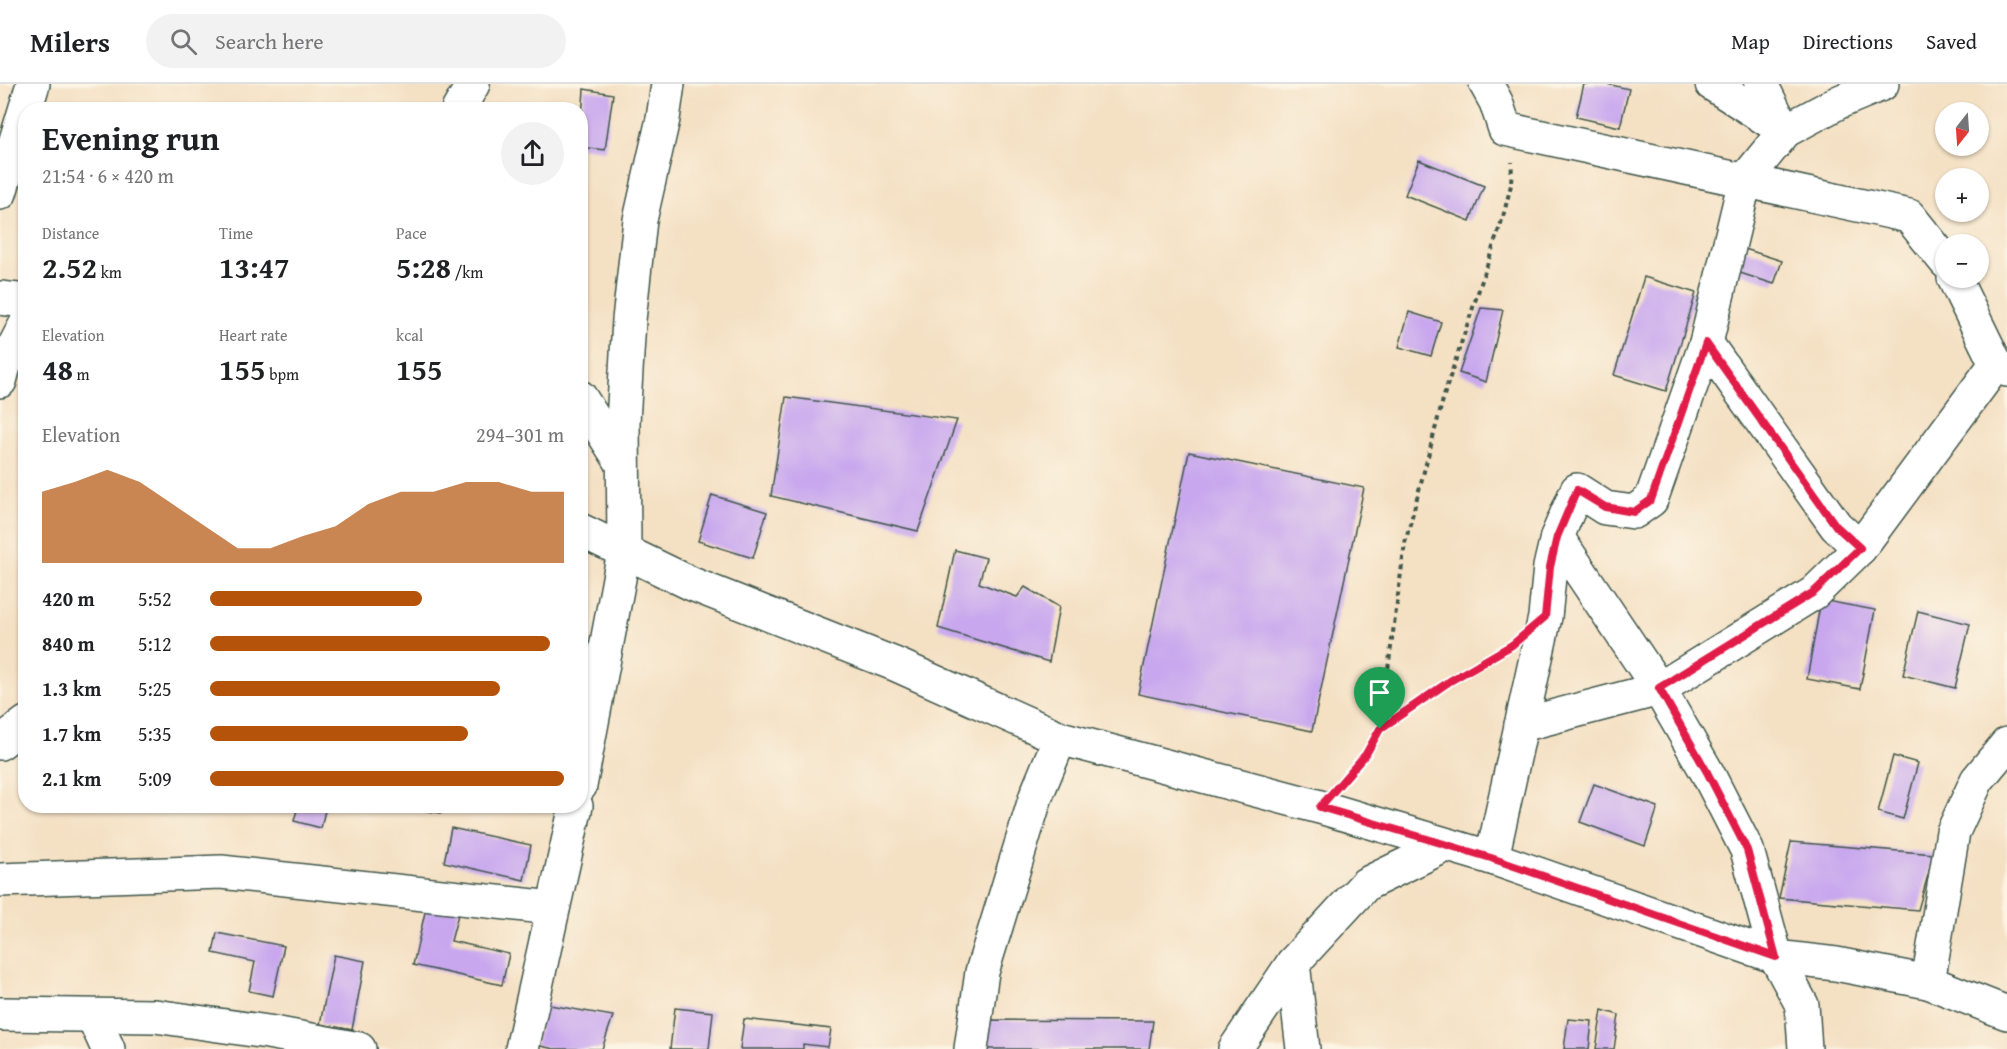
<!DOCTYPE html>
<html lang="en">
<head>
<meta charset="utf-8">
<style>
  :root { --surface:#fff; --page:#f2f2f2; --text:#202124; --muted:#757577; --line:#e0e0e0; --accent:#b45309 }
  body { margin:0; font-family:"Gentium Book Plus",serif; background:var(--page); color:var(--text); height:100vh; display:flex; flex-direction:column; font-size:22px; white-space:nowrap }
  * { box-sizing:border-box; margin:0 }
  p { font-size:20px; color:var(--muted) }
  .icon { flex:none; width:33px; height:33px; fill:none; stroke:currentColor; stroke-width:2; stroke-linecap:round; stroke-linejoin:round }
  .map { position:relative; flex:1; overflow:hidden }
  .sheet { position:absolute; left:18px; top:18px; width:570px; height:711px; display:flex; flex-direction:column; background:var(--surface); border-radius:24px; box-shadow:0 2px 4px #0004 }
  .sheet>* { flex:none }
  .needle { width:39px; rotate:197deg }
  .controls { position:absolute; left:1935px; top:18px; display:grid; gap:12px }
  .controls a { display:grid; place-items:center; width:54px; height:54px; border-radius:50%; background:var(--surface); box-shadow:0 2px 4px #0004; font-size:30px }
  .pin { position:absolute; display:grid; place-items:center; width:51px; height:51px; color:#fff; margin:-62px -26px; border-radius:50% 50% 50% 0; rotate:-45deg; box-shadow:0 0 6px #0007 }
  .pin .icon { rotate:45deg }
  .round { display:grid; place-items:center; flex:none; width:63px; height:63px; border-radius:32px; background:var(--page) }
  .head { display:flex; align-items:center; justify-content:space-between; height:102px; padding:0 24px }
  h1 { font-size:33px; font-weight:700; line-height:45px }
  .stats { display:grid; grid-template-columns:repeat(3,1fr); gap:9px; height:102px; padding:6px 24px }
  .stats div { display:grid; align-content:center }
  .stats b { font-size:30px; font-weight:700 }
  .stats small { font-size:16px; font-weight:400 }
  .stats p { font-size:16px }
  .chart { height:168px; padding:12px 24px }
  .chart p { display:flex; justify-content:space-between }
  .chart svg { width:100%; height:108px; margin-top:6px; fill:var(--accent); opacity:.7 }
  ul { padding:0 24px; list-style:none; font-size:20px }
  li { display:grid; grid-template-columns:96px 72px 1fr; align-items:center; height:45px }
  li i { height:15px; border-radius:8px; background:var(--accent) }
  header { display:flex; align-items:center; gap:36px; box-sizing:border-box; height:84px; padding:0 30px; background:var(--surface); border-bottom:2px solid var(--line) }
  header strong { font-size:28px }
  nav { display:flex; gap:33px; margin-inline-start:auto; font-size:21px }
  .search { width:420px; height:54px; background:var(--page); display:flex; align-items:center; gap:15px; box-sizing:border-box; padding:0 21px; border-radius:33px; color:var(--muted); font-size:22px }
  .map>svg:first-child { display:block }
  .building { fill:#c8a7ee }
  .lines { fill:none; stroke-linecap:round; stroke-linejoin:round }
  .minor-casing { stroke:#3f5549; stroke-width:36 }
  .path { stroke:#3f5549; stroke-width:4; stroke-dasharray:4.5 4.5; stroke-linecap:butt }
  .minor { stroke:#fff; stroke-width:33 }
  .route-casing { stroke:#fff; stroke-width:12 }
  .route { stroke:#e11d48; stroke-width:8 }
</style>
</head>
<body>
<header>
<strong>Milers</strong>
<div class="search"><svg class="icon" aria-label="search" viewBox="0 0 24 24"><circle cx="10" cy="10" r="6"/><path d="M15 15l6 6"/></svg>Search here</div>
<nav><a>Map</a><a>Directions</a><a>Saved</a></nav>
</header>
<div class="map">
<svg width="2007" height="965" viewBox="0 0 2007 965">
  <rect width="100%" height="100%" fill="#fcf5e5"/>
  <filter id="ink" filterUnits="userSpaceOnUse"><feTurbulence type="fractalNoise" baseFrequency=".0167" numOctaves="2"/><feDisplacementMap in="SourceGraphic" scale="12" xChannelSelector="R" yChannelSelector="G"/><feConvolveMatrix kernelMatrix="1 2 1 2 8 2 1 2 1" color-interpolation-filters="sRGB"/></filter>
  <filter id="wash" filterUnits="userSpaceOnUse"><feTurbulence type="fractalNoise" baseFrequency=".008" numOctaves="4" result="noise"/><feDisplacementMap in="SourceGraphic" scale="24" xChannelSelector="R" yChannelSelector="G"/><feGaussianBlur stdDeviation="1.35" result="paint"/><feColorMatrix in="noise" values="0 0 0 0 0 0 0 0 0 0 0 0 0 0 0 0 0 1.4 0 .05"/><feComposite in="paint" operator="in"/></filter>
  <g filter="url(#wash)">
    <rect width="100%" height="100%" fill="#f4e0c3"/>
    <g id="blocks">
      <g class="building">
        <polygon points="1584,0 1607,0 1629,5 1620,43 1576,33"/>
        <polygon points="584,5 613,10 605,66 580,63"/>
        <polygon points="1419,76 1484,102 1470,137 1405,111"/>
        <polygon points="1742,164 1782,177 1774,200 1734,187"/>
        <polygon points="1644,193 1696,209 1666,307 1614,291"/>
        <polygon points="1481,224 1503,226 1486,298 1459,289"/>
        <polygon points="1409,228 1441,238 1431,272 1399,263"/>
        <polygon points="786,313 957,336 918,447 771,412"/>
        <polygon points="1189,368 1364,404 1312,647 1138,610"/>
        <polygon points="712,411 767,428 753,474 698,457"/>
        <polygon points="955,466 986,474 979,499 1017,513 1025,503 1059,523 1049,578 938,544"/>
        <polygon points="1821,516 1875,526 1860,605 1807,595"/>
        <polygon points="1918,527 1970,540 1955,604 1903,591"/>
        <polygon points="1893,672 1918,679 1903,735 1878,728"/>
        <polygon points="1594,700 1658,723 1645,762 1580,738"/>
        <polygon points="298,722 326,722 321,744 294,737"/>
        <polygon points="395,722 444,722 441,729"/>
        <polygon points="451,744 531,761 524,796 444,778"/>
        <polygon points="1791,758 1934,770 1918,826 1779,814"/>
        <polygon points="428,815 460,823 451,857 509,870 502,901 413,881"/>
        <polygon points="217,849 284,862 273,912 249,907 255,878 213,869"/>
        <polygon points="334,871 365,877 352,946 320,940"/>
        <polygon points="544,920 613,932 602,965 554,965 536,961"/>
        <polygon points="675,924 713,928 709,965 670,965"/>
        <polygon points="1602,926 1619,931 1614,965 1596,965"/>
        <polygon points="744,935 831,945 828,963 803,960 803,965 740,965"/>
        <polygon points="1568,935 1592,937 1589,965 1564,965"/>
        <polygon points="987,936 1153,937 1149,965 984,965"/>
      </g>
    </g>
  </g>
  <g filter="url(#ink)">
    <use href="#blocks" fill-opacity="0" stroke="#3f5549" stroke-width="1.5"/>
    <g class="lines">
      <defs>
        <g id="minor">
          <polyline points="1486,0 1496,18 1505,45 1909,132 1946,178"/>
          <polyline points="1712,0 1785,47"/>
          <polyline points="1761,0 1784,46"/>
          <polyline points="458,26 473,0"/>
          <polyline points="0,109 33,0"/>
          <polyline points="1954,194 1996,280 2007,286"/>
          <polyline points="0,214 26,217"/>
          <polyline points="1706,259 1836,442 1860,464"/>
          <polyline points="0,297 4,282 26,240"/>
          <polyline points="580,313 623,380"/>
          <polyline points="580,446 692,500 897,581 1060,654 1320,723 1492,774 1776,873 1836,880 1928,898 2007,929"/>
          <polyline points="1557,453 1659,605 1707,688 1747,766 1776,873 1802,921 1805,965"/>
          <polyline points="1521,641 1659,605 1814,509 1860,464 1996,280"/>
          <polyline points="0,659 26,639"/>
          <polyline points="580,702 624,468 623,338 629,236 640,136 663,35 668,0"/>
          <polyline points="1492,774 1545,533 1550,483 1557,453 1577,406 1605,424 1634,428 1651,416 1706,259 1745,96 1785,47 1839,18 1882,0"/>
          <polyline points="0,796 221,788 553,824"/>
          <polyline points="1293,879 1303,965"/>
          <polyline points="1928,898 1953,748 1977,696 2007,660"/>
          <polyline points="0,930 155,932 268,948 359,965"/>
          <polyline points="93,932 108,965"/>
          <polyline points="522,965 576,722"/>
          <polyline points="971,965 982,888 1036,712 1060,654"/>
          <polyline points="1235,965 1293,879 1366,800 1444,762"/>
        </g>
      </defs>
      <use href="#minor" class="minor-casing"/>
      <g class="path">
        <polyline points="1380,645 1451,597 1505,565"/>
        <polyline points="1342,697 1366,670 1380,645 1405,459 1445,308 1503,133 1511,101 1512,78"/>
      </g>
      <use href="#minor" class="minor"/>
    </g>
  </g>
  <g class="lines" filter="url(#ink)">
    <defs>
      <polygon id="route" points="1706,259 1836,442 1860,464 1814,508 1659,604 1707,688 1747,766 1776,873 1491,774 1320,723 1366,670 1380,645 1450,597 1512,561 1545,533 1550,483 1557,453 1577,406 1605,423 1634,428 1651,416"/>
    </defs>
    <use href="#route" class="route-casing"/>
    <use href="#route" class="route"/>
  </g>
</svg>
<div class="controls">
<a><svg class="needle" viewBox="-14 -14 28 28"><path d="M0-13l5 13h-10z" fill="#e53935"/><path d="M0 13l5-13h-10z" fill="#757577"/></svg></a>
<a>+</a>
<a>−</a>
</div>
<div class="pin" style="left:1380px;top:645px;background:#1e9e55"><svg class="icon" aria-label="arrive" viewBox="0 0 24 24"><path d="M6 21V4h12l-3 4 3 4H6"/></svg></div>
<section class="sheet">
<div class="head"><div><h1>Evening run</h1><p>21:54 · 6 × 420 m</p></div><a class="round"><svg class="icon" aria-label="share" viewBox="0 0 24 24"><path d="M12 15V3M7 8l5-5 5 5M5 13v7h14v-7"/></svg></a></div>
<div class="stats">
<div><p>Distance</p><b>2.52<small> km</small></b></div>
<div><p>Time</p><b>13:47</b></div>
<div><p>Pace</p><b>5:28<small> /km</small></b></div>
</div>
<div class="stats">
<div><p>Elevation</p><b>48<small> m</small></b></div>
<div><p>Heart rate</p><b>155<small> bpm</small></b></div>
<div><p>kcal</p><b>155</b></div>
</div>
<div class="chart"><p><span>Elevation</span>294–301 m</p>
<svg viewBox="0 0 160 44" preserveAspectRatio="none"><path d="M0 44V15L10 11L20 6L30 11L40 20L50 29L60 38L70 38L80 33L90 29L100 20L110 15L120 15L130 11L140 11L150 15L160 15V44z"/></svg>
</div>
<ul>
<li><b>420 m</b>5:52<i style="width:60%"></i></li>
<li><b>840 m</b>5:12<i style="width:96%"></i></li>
<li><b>1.3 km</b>5:25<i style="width:82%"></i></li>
<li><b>1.7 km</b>5:35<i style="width:73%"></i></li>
<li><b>2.1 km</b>5:09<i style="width:100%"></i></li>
</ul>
</section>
</div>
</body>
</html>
